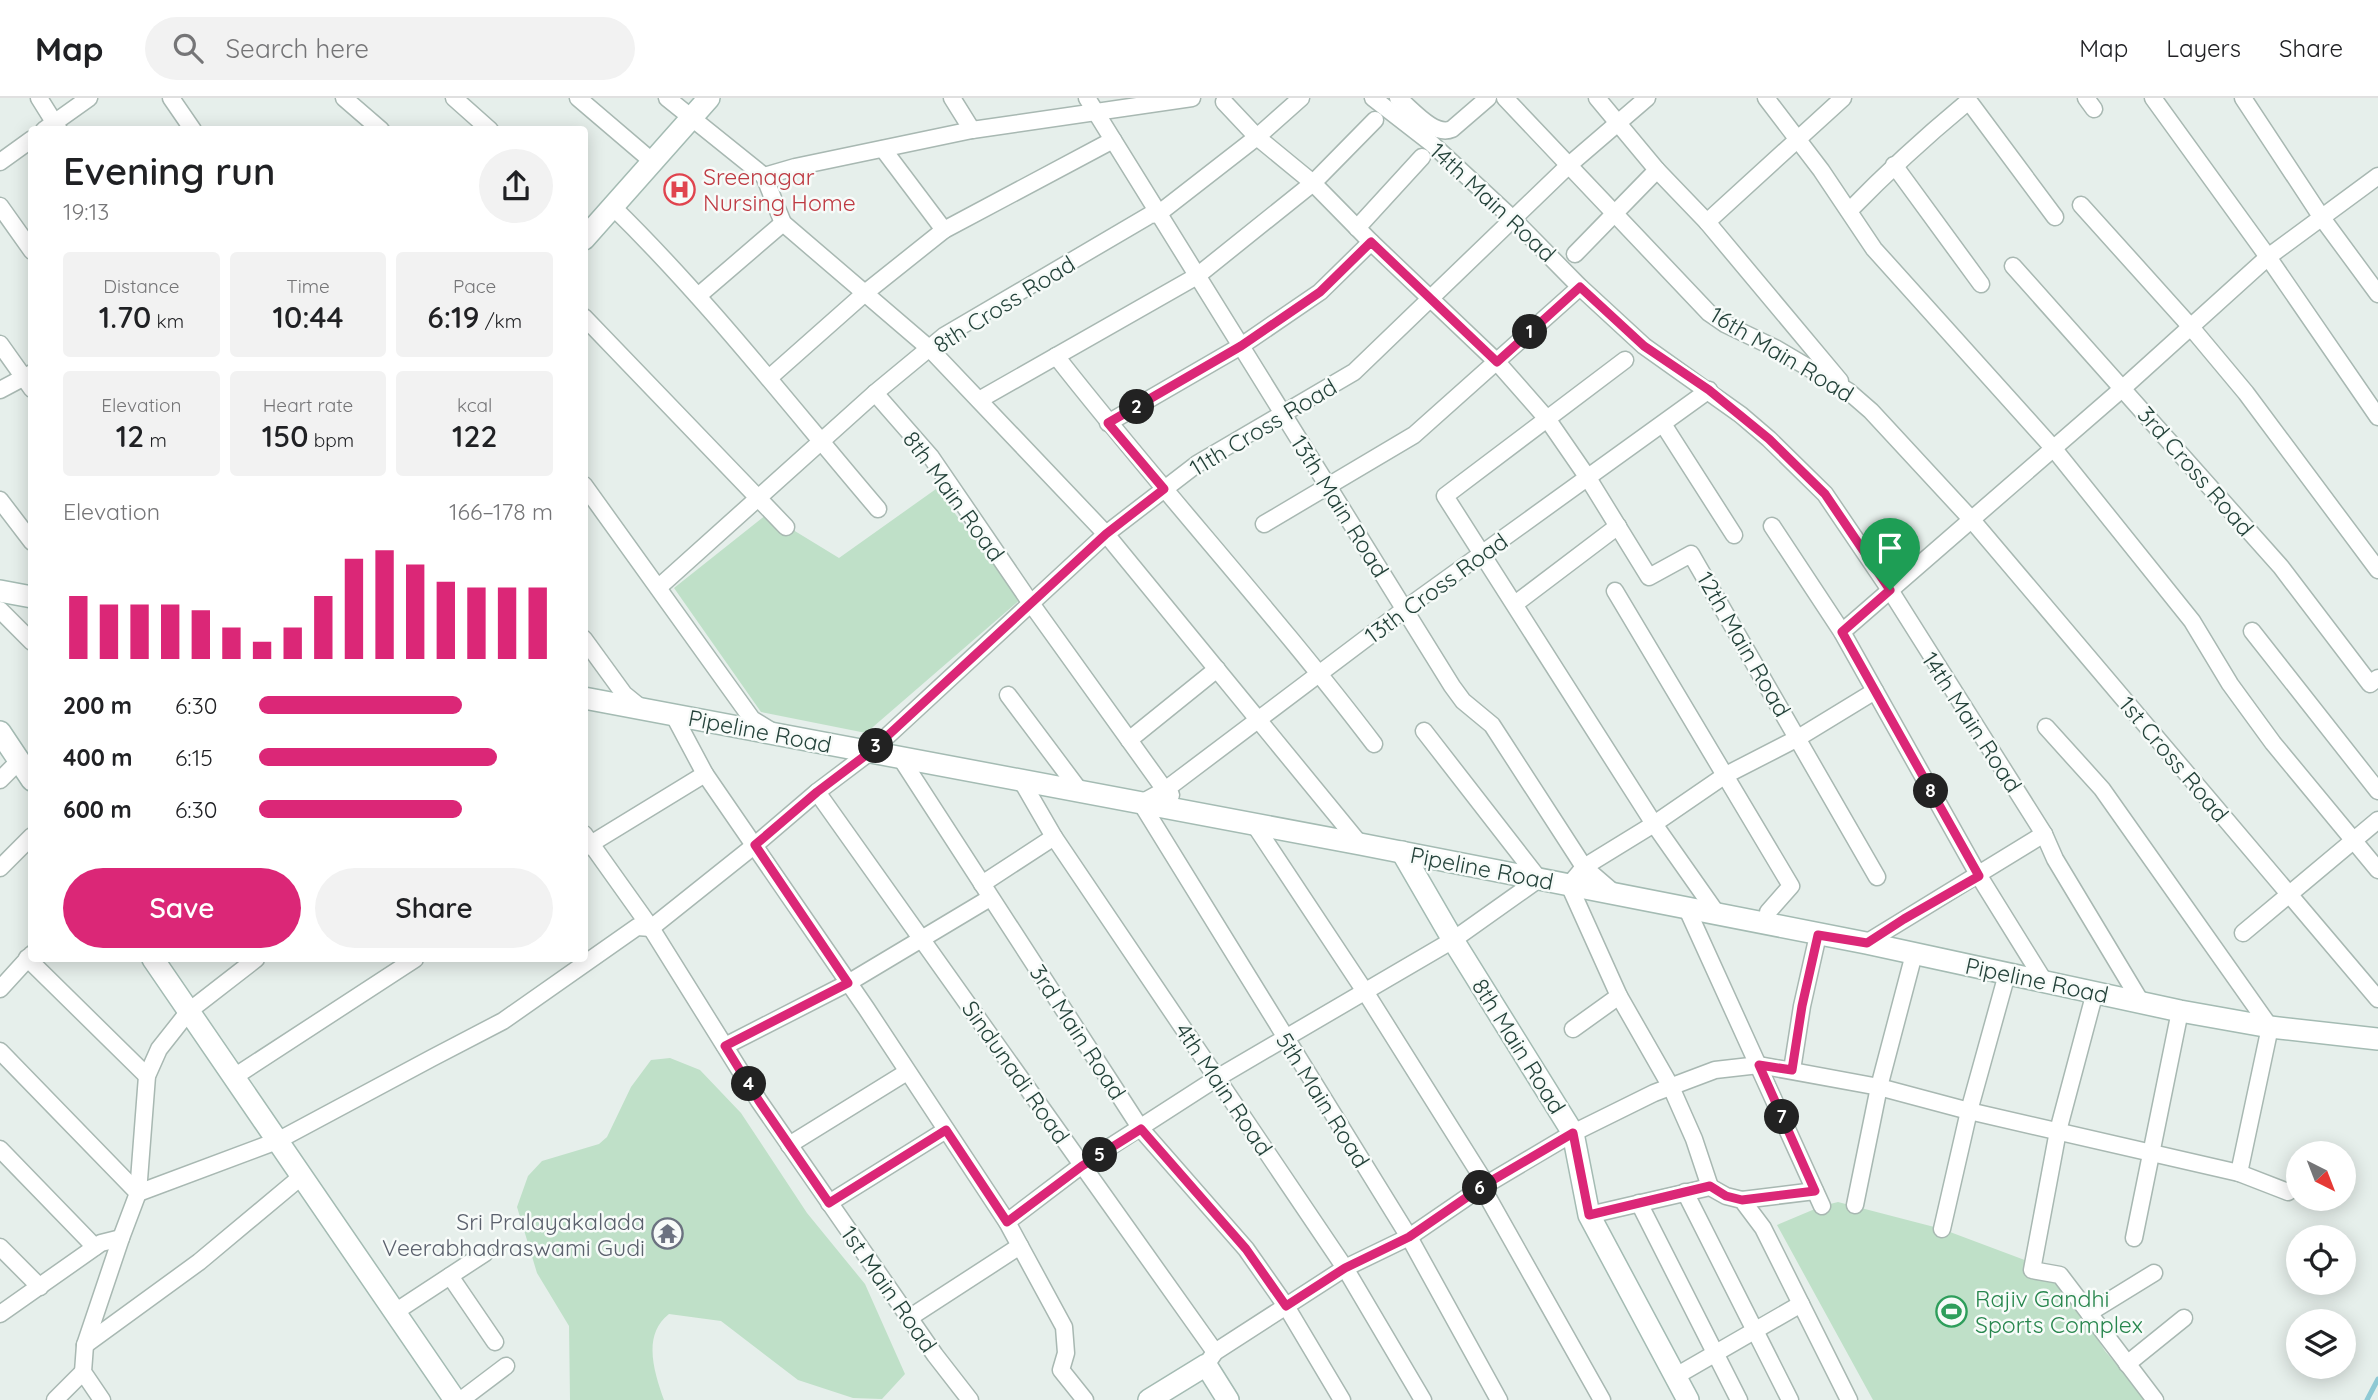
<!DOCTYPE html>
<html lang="en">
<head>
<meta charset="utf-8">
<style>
  :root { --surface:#fff; --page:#f2f2f2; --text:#202124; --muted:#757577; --line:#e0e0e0; --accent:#db2777 }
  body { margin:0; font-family:Quicksand,sans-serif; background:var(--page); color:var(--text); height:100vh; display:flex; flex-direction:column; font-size:26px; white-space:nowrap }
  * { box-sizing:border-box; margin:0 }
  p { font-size:23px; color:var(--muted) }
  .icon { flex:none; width:38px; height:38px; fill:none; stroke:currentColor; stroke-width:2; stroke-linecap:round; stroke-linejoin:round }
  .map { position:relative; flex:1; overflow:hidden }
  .drawer { position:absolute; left:28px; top:28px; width:560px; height:836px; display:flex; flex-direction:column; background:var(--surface); border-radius:7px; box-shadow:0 4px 18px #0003 }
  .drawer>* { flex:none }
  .needle { width:46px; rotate:138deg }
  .controls { position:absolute; left:2286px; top:1043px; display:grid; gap:14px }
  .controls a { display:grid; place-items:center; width:70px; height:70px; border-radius:50%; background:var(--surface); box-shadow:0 4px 18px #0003; font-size:35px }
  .pin { position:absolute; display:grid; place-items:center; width:60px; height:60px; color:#fff; margin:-72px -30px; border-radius:50% 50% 50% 0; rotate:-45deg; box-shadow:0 0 7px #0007 }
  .pin .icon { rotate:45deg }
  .km { position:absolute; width:35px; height:35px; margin:-18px; border-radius:50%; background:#222; color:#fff; font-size:19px; line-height:35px; text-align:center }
  .round { display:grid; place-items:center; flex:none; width:74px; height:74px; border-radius:37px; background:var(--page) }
  .summary { display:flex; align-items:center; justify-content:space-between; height:119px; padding:0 35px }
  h1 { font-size:38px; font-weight:600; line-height:52px }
  .figures { display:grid; grid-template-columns:repeat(3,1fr); gap:10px; height:119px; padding:7px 35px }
  .figures div { display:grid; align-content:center; border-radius:7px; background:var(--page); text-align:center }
  .figures b { font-size:30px; font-weight:600 }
  .figures small { font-size:19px; font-weight:400 }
  .figures p { font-size:19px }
  .chart { height:196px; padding:14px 35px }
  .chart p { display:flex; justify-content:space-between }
  .chart svg { width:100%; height:126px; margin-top:7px; stroke:var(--accent); stroke-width:6 }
  .primary-button { display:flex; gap:14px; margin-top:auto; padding:14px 35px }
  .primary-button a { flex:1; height:80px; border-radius:42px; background:var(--accent); color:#fff; font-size:28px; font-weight:600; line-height:80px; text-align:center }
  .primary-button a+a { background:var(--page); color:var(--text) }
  ul { padding:0 35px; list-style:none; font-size:23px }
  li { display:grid; grid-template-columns:112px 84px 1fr; align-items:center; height:52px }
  li i { height:18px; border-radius:9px; background:var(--accent) }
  header { display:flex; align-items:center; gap:42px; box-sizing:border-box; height:98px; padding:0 35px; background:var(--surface); border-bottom:2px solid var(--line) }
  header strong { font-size:33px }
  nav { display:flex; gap:38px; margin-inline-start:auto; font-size:24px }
  .search { width:490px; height:63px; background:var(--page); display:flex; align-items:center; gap:18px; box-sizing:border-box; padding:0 24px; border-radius:38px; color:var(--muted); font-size:26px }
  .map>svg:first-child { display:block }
  .green { fill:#bfe0c8 }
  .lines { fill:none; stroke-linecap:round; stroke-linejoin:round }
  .stream { stroke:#8ec9d4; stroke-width:5 }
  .street-casing { stroke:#a8b8b2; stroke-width:19 }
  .secondary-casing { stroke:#a4bbb3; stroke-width:24 }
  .street { stroke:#fff; stroke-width:16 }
  .secondary { stroke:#fff; stroke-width:21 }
  .route-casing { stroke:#fff; stroke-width:14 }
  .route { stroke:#db2777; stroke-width:9 }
  .labels { text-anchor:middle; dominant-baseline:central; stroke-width:5; stroke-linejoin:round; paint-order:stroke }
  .health-label { font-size:23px; fill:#be3a42; stroke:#f7fbf9; text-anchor:start }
  .street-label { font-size:23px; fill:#24423a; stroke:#f7fbf9 }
  .worship-label { font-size:23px; fill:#5b616d; stroke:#f7fbf9; text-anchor:end }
  .leisure-label { font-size:23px; fill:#27864d; stroke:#f7fbf9; text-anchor:start }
</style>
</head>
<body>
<header>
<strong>Map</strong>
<div class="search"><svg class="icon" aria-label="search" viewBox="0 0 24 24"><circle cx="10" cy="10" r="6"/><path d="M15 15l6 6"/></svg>Search here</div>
<nav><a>Map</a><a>Layers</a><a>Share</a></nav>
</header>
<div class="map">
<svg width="2378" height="1302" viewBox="0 0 2378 1302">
  <rect width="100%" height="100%" fill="#e6efeb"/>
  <g class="green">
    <polygon points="936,391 1021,501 866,635 761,614 674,490 767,416 839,460"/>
    <path d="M670,960L700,972L741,1015L807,1115L865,1186L905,1276L882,1301L853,1300L798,1282L721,1223L669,1216C642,1237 654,1274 664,1302H570L569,1228L537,1175L517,1109L528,1078L542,1063L599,1046L607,1039L631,989L651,962Z"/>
    <polygon points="1838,1104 1942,1131 2054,1173 2105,1253 2147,1302 1873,1302 1777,1127 1822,1108"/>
  </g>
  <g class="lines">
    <polyline class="stream" points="2367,1302 2378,1281"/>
    <defs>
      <g id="street">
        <polyline points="39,0 59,32"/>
        <polyline points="171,0 193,32"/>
        <polyline points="344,0 381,32"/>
        <polyline points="454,0 490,32"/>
        <polyline points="578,0 653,64"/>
        <polyline points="667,0 764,78 795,69 972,32 1192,0"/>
        <polyline points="952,0 972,32"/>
        <polyline points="1087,0 1452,588 1463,603 1492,627 1584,769 1613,794"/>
        <polyline points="1373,0 1431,45 1513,121 1580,189 1644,248 1741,317 1769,341 1825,396 1890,492 2044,736 2055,761 2141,904"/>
        <path d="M1398,0C1412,11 1434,39 1452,31L1488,0"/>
        <polyline points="1505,0 1709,215 1725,226 1775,250 1848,293 1871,313 1971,421 2378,901"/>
        <polyline points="1597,0 1657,72 1707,124 1840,283"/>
        <polyline points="1766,0 1821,72 1874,151 2054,351 2192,523 2230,586 2273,645 2378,772"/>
        <polyline points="2086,0 2094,11"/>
        <polyline points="2153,0 2268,159 2378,319"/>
        <polyline points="2243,0 2322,120 2378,196"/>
        <polyline points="1224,4 1257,39 1313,85 1371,144 1497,264 1548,322 1588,380 1649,479 1691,456 1877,779"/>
        <polyline points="44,32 89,0"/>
        <polyline points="883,51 944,132"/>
        <polyline points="0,64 32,41"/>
        <polyline points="1894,67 1981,186"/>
        <polyline points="764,78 783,125 930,251 1106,436 1360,746"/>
        <polyline points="2081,107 2190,228 2246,295 2378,472"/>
        <polyline points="0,108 32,153"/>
        <path d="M613,109C709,203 791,309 878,411"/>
        <path d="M1849,113C1886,75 1924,40 1965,6H1971L2055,119"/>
        <polyline points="1707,124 1843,0"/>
        <polyline points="1357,130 1422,59"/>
        <polyline points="1575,156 1657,72"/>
        <polyline points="2013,168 2281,469 2370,586 2378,580"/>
        <polyline points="698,198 783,125"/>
        <polyline points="584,219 786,429"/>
        <polyline points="0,246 32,291"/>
        <path d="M1056,258C1159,390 1273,513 1374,646"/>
        <polyline points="1625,262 1445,398 1654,726 1718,817"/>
        <polyline points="769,280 865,195 944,132 1113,42"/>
        <polyline points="0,292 32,275"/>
        <polyline points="875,295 931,359 1030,504 1165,692 1171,697"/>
        <polyline points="979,302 1197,178 1313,85 1375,22"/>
        <polyline points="1108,325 1241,248 1320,194 1371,144"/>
        <polyline points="1663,326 1734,437"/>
        <polyline points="584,387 752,621 770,632"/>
        <polyline points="0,402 32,444"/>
        <polyline points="1264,426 1414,337 1580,189"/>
        <polyline points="1772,428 1842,534 1979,778 2046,886"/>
        <polyline points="659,489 875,295 944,238 1150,117 1158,116 1257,39 1301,0"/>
        <polyline points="1615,493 1791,788 1768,814 1769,827"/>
        <polyline points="1515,506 1618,428"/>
        <polyline points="0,512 32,544"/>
        <polyline points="2252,533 2378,693"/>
        <polyline points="1842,534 2123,290 2268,159 2378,78"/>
        <polyline points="584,541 624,596 640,609"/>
        <polyline points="1008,597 1080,693"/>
        <polyline points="673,616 705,676 866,910 1007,1124 1064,1229 1066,1255 1061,1272 1085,1302"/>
        <polyline points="2046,629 2102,691 2270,929 2239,1075"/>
        <polyline points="1129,642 1217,571"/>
        <polyline points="900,659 1141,1031 1246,1151 1286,1208 1342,1302"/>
        <polyline points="0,682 19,663"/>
        <polyline points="1021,682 1054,739 1345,1170 1423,1302"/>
        <polyline points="817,694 1215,1254"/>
        <polyline points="1254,726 1366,895 1486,1086"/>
        <polyline points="584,736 651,830 759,1003 935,1257 970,1302"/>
        <polyline points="584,750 705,676"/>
        <polyline points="0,770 32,738"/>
        <polyline points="982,786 1054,739"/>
        <polyline points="1687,811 1822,1108"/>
        <polyline points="2243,835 2378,722"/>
        <polyline points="1866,845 2044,736"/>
        <polyline points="27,860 147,978"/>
        <polyline points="0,891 32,856"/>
        <polyline points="2095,894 2058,1033 2032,1172 2060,1177 2155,1302"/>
        <polyline points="1573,931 1619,898"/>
        <polyline points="725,948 848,885 990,800"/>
        <polyline points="0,953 138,1095 277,1043 432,960 503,923 637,829 651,830 755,747 817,694 870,654 1106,436 1197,366 1354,274 1569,67 1647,0"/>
        <polyline points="1792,972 1802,908 1818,837"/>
        <polyline points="234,979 415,861"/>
        <polyline points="789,1047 907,974"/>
        <polyline points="0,1051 95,1149"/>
        <polyline points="1482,1089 1602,1302"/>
        <polyline points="1710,1089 1694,1041 1671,989 1619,898 1569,787 1584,769 1654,726 1724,678 1798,640 1875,593"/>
        <polyline points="1685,1094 1790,1302"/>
        <polyline points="1742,1102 1815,1093"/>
        <polyline points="829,1105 946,1032"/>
        <polyline points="1639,1105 1739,1302"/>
        <polyline points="1855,1107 1879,989 1914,856"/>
        <polyline points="1589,1117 1710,1089 1726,1098 1742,1102 1763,1130 1849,1302"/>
        <polyline points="1007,1124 1082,1067 1217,980 1453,842 1539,781 1424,633"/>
        <polyline points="1942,1131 1969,1013 2007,876"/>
        <polyline points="2134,1140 2180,913"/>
        <polyline points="0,1149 40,1189"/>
        <polyline points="450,1178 495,1244"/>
        <polyline points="395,1214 485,1155"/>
        <polyline points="2089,1215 2154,1175"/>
        <polyline points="0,1216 101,1145 121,1140"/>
        <polyline points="909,1220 1020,1148"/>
        <polyline points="85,1247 199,1164 302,1078"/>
        <polyline points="2127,1266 2184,1220"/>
        <polyline points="1206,1267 1215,1254 1345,1170 1409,1139 1482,1089 1573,1035 1654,995 1715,972 1759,967 1879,989 1969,1013 2239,1075 2288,1094"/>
        <polyline points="1676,1278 1801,1206"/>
        <polyline points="55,1302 83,1274"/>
        <polyline points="102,1302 83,1274 85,1247 121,1140 138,1095 147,978 159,951 189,913 256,861"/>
        <polyline points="461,1302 506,1268"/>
        <polyline points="1499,1302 1409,1139 1141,705 1165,692 1405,511 1709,292"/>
      </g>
      <g id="secondary">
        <polyline points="584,141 709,0"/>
        <polyline points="0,493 32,499"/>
        <polyline points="584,600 1360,746 1866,845 2180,913 2270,929 2378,941"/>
        <polyline points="0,634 32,682"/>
        <polyline points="1402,754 1453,842 1573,1035 1589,1117 1688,1302"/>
        <polyline points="153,861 455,1302"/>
        <polyline points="1149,1302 1206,1267 1228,1302"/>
      </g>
    </defs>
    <use href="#street" class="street-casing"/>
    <use href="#secondary" class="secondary-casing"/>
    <use href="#street" class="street"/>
    <use href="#secondary" class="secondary"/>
  </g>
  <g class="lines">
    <defs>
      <polygon id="route" points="1371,144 1497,264 1580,189 1644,248 1709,292 1769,341 1825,396 1890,492 1842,534 1979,778 1904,821 1867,845 1818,837 1802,908 1792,972 1759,967 1815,1093 1742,1102 1726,1098 1710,1088 1589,1117 1573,1035 1486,1086 1409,1139 1345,1170 1286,1208 1246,1151 1141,1031 1082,1068 1007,1124 946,1032 829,1105 759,1003 725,948 848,885 755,747 817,694 870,654 1106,436 1164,391 1108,325 1241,248 1320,194"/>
    </defs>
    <use href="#route" class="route-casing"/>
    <use href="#route" class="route"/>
  </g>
  <defs>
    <symbol id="hospital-ring" viewBox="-11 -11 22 22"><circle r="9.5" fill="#f7fbf9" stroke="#e0444e" stroke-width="1.5"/><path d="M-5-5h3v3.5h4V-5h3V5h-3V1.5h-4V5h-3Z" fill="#e0444e"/></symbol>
    <symbol id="temple-ring" viewBox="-11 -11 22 22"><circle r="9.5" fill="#f7fbf9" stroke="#6b7280" stroke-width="1.5"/><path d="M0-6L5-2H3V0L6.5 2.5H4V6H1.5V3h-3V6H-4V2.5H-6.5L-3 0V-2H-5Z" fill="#6b7280"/></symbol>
    <symbol id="stadium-ring" viewBox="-11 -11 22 22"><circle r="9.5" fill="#f7fbf9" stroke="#2e9e5b" stroke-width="1.5"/><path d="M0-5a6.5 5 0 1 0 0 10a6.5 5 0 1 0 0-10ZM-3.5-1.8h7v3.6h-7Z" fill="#2e9e5b"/></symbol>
  </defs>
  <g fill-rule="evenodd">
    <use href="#hospital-ring" x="662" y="74" width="35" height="35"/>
    <use href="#temple-ring" x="650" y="1118" width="35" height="35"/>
    <use href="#stadium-ring" x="1934" y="1196" width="35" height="35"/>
  </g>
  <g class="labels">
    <g class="health-label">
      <text x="703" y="78">Sreenagar<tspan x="703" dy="26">Nursing Home</tspan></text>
    </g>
    <g class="street-label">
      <text transform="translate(1493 104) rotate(43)">14th Main Road</text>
      <text transform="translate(1004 206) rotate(-32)">8th Cross Road</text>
      <text transform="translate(1782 256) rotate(31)">16th Main Road</text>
      <text transform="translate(1263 329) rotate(-31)">11th Cross Road</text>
      <text transform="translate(2196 373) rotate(49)">3rd Cross Road</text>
      <text transform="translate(954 398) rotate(54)">8th Main Road</text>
      <text transform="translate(1340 408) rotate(58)">13th Main Road</text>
      <text transform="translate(1436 490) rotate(-36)">13th Cross Road</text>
      <text transform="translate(1744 546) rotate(60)">12th Main Road</text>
      <text transform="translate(1972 624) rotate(57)">14th Main Road</text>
      <text transform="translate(760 633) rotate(11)">Pipeline Road</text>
      <text transform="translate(2174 661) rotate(50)">1st Cross Road</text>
      <text transform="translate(1482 770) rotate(11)">Pipeline Road</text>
      <text transform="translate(2037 882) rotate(12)">Pipeline Road</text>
      <text transform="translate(1078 934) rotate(57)">3rd Main Road</text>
      <text transform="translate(1519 948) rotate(58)">8th Main Road</text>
      <text transform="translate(1016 974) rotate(55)">Sindunadi Road</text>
      <text transform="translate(1224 991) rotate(56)">4th Main Road</text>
      <text transform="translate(1323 1002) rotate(58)">5th Main Road</text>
      <text transform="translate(889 1191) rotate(55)">1st Main Road</text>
    </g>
    <g class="worship-label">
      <text x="645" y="1123">Sri Pralayakalada<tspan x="645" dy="26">Veerabhadraswami Gudi</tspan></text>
    </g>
    <g class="leisure-label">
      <text x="1975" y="1200">Rajiv Gandhi<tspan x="1975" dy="26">Sports Complex</tspan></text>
    </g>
  </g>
</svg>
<div class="controls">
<a><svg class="needle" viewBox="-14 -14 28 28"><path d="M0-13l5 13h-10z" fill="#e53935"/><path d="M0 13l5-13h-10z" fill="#757577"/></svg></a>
<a><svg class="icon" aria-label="locate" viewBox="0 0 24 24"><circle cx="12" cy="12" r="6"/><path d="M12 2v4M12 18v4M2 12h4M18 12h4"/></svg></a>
<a><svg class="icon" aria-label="layers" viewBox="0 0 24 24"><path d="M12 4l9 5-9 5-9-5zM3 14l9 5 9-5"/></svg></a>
</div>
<div class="pin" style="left:1890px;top:492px;background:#1e9e55"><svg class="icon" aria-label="arrive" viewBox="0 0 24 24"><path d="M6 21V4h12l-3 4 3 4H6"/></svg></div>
<b class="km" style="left:1530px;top:234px">1</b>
<b class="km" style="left:1137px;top:309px">2</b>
<b class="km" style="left:876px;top:648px">3</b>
<b class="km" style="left:749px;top:986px">4</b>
<b class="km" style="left:1100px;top:1057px">5</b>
<b class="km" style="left:1480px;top:1090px">6</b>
<b class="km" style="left:1782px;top:1019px">7</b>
<b class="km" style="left:1931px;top:693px">8</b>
<section class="drawer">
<div class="summary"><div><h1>Evening run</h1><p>19:13</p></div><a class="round"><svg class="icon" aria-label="share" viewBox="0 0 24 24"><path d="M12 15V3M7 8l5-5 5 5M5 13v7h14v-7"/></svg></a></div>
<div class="figures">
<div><p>Distance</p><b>1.70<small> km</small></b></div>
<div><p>Time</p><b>10:44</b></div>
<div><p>Pace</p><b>6:19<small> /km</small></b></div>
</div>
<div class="figures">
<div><p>Elevation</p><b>12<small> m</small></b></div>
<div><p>Heart rate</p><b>150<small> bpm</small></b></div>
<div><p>kcal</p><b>122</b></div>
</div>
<div class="chart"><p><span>Elevation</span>166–178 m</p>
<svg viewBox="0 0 160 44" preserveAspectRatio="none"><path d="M5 44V22M15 44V25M25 44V25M35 44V25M45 44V27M55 44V33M65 44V38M75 44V33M85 44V22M95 44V9M105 44V6M115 44V11M125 44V17M135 44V19M145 44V19M155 44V19"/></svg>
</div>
<ul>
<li><b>200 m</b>6:30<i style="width:69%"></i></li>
<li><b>400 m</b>6:15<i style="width:81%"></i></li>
<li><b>600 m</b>6:30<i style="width:69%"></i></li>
</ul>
<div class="primary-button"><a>Save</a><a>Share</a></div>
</section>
</div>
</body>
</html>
